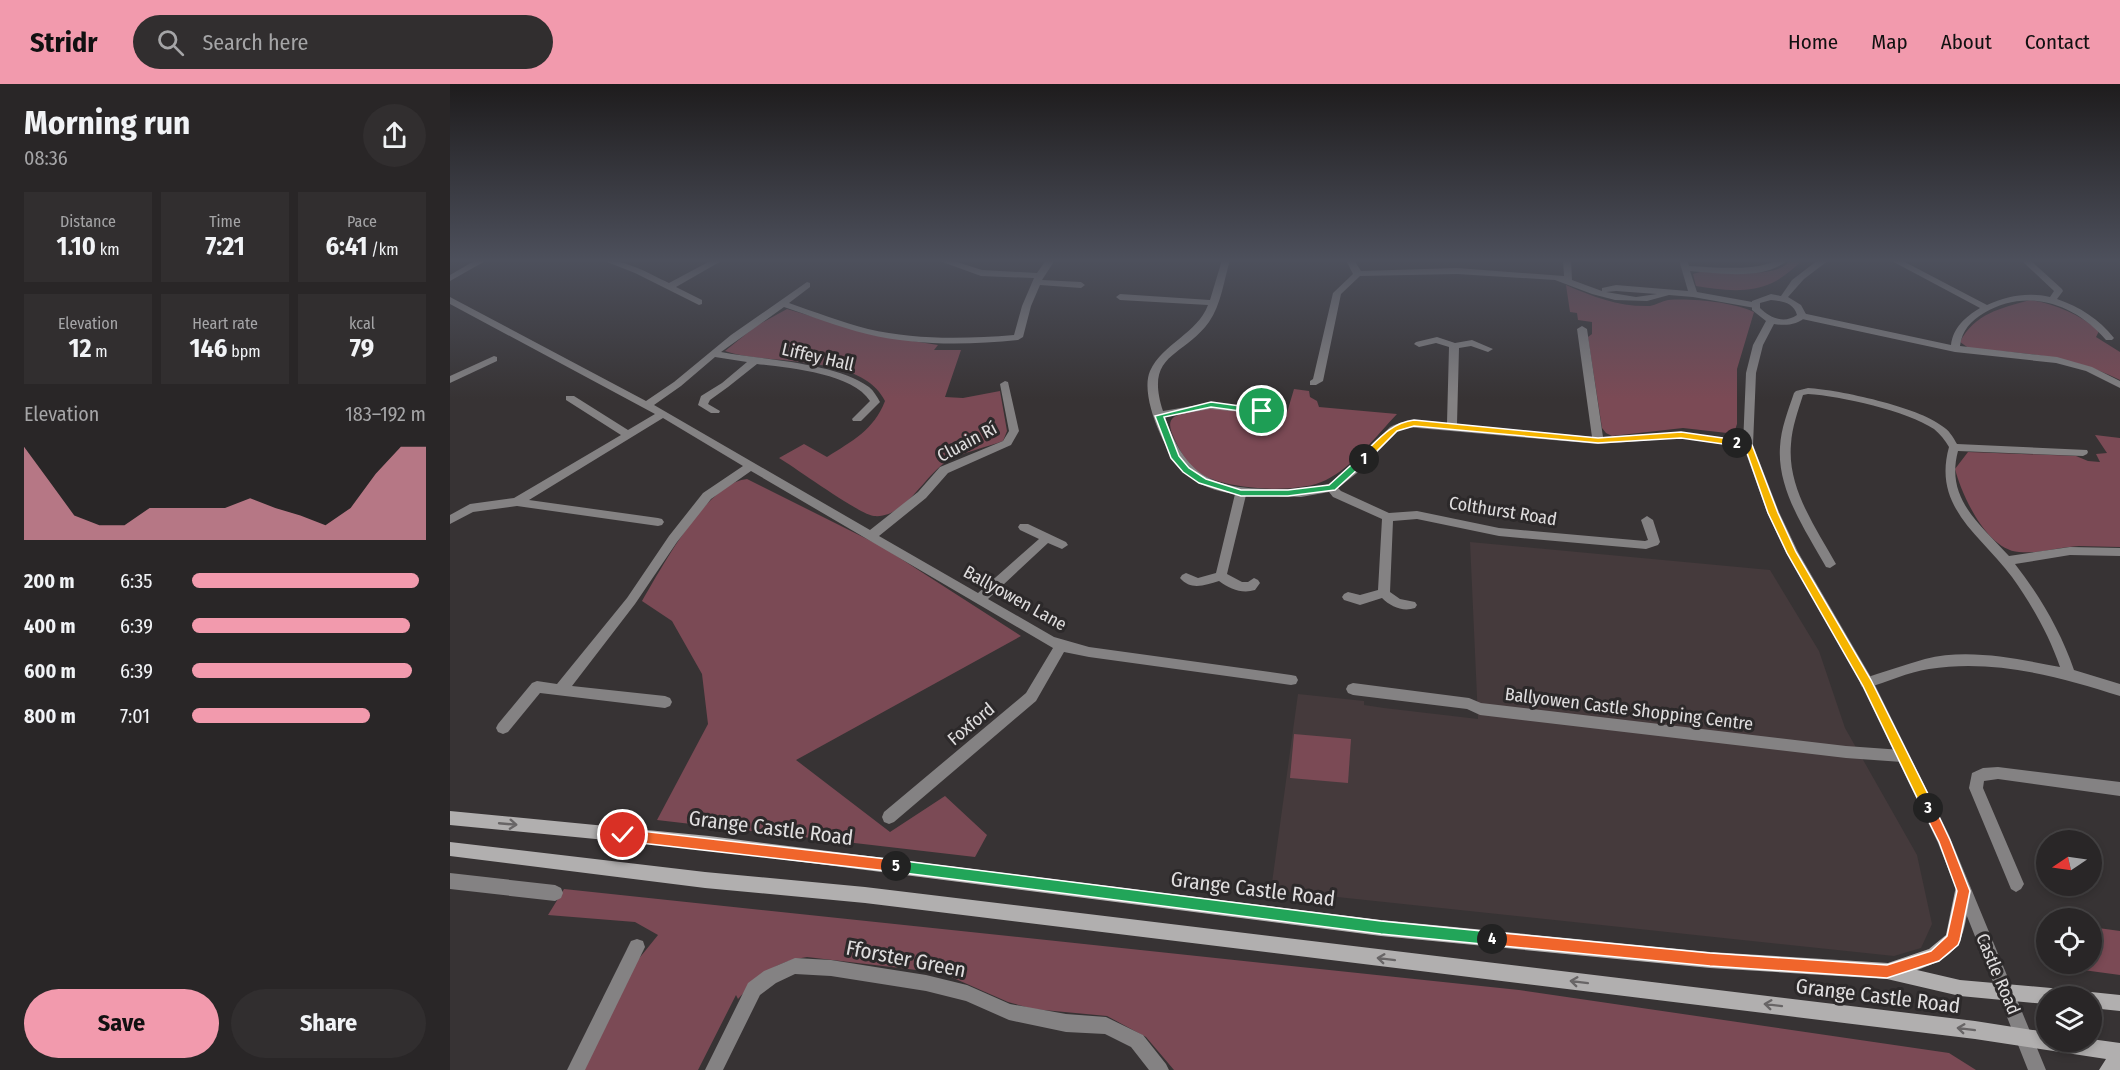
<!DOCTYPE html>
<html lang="en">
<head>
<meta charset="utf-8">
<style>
  :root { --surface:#292627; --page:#312e2f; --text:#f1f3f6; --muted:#a5a5a7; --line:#454344; --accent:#f29aad }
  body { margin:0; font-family:"Fira Sans Condensed",sans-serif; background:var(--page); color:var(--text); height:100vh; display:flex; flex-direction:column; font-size:22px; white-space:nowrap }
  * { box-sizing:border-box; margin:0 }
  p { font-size:20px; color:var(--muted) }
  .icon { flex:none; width:33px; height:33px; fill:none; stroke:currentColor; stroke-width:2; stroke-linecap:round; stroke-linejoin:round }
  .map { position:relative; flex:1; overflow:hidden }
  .drawer { display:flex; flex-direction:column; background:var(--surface); width:450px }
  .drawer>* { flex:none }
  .needle { width:39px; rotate:257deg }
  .fabs { position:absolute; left:1586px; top:746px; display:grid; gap:12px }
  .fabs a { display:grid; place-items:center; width:66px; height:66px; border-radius:50%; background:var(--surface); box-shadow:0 3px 9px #0003,0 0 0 2px var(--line); font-size:30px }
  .pin { position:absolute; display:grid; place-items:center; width:51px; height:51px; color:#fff; margin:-26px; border:3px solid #fff; border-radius:50%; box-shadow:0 2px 6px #0007 }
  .km { position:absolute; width:30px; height:30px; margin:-15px; border-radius:50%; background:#222; color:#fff; font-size:16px; line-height:30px; text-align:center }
  .round { display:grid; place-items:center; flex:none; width:63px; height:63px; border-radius:32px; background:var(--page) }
  .headline { display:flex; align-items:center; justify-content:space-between; height:102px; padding:0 24px }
  h1 { font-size:33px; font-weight:700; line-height:45px }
  .stats { display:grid; grid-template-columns:repeat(3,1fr); gap:9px; height:102px; padding:6px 24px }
  .stats div { display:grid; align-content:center; border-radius:0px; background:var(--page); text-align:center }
  .stats b { font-size:26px; font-weight:700 }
  .stats small { font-size:16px; font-weight:400 }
  .stats p { font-size:16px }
  .chart { height:168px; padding:12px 24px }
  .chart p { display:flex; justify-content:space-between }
  .chart svg { width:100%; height:108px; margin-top:6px; fill:var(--accent); opacity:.7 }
  .button { display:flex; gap:12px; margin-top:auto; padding:12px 24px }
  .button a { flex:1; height:69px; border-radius:36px; background:var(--accent); color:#111; font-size:24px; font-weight:700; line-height:69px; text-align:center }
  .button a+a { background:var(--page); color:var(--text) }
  ul { padding:0 24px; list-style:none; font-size:20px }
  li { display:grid; grid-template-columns:96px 72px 1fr; align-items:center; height:45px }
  li i { height:15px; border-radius:8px; background:var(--accent) }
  header { display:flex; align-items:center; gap:36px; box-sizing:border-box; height:84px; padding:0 30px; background:var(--accent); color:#111 }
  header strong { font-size:28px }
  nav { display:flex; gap:33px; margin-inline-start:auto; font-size:21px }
  .search { width:420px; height:54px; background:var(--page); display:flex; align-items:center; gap:15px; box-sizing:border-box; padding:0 21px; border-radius:33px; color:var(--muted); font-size:22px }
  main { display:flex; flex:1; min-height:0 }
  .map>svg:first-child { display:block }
  .built { fill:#453a3c }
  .green { fill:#7b4a55 }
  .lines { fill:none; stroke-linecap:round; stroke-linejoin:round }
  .minor { fill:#848283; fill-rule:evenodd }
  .tertiary { fill:#848283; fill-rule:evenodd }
  .secondary { fill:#b1afaf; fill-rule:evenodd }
  .oneway { stroke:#686566 }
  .split-1 { fill:#22a559; stroke:#fff; stroke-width:1.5 }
  .split-2 { fill:#f5b400; stroke:#fff; stroke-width:1.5 }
  .split-3 { fill:#f5b400; stroke:#fff; stroke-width:1.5 }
  .split-4 { fill:#f0652b; stroke:#fff; stroke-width:1.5 }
  .split-5 { fill:#22a559; stroke:#fff; stroke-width:1.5 }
  .split-6 { fill:#f0652b; stroke:#fff; stroke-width:1.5 }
  .labels { text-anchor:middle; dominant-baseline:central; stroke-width:6; stroke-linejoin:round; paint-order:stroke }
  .street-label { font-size:18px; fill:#e0dedf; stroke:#2c292a }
  .near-street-label { font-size:21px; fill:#e0dedf; stroke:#2c292a }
</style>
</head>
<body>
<header>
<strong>Stridr</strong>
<div class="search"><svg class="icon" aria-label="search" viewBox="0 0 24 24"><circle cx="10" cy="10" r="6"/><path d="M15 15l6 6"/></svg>Search here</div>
<nav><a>Home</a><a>Map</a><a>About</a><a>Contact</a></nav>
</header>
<main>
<section class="drawer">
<div class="headline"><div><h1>Morning run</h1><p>08:36</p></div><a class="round"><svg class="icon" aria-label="share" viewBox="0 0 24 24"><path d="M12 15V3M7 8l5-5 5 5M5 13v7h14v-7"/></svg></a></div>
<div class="stats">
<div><p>Distance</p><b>1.10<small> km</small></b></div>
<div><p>Time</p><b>7:21</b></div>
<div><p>Pace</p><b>6:41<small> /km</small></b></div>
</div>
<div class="stats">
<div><p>Elevation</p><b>12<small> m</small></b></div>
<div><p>Heart rate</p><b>146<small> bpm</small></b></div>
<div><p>kcal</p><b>79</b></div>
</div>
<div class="chart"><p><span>Elevation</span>183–192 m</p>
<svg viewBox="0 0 160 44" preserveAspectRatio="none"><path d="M0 44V6L10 20L20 34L30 38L40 38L50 31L60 31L70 31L80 31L90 27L100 31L110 34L120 38L130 31L140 17L150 6L160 6V44z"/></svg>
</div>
<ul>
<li><b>200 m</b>6:35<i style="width:97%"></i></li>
<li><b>400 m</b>6:39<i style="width:93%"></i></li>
<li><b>600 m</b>6:39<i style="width:94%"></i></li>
<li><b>800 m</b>7:01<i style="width:76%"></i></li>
</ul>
<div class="button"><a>Save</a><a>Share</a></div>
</section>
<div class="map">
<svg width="1670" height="986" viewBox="0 0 1670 986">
  <rect width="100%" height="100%" fill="#373334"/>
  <polygon class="built" points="1020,458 1320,486 1369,567 1395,644 1467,771 1482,840 1471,864 1444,872 821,806 848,610 914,617 914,621 934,624 1028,635"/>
  <g class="green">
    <path d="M1340,176H1353C1344,184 1333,194 1322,199C1299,210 1270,206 1246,202L1243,190L1250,188C1271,188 1328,196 1340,176Z"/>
    <path d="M1116,201C1143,213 1170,223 1200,222C1206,221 1212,217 1218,216C1241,214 1283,218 1304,228L1287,285V340L1285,346L1277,349L1233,344L1162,352L1156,349L1152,344L1138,253L1142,250V238L1128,236L1127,229L1120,228Z"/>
    <path d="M1580,216C1605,220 1629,230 1649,247L1646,253L1670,268V296C1623,272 1573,268 1520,265L1510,258C1524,230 1551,224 1580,216Z"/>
    <path d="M337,225L425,251L488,261L484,266H511L495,313L513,314L550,307L557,347L553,357C535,364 512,368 496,378C474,392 454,435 424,432C410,431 346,384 329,374L354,360L377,373C402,357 424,346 435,317C412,269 318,282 275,267L306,242Z"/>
    <path d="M844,305L859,307L860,313L867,317L869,323L947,330C926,352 903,383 876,396C849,410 782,406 755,392C739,384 731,369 724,354C721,347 717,338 724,333C739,323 776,321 792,327C796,328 799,333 803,334C809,335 816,335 822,335L823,331L836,332Z"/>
    <path d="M1645,351L1670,354V463C1656,463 1642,462 1629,462C1609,463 1588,470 1569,468C1537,466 1512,412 1505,385L1518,368L1626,372L1638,377L1650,378L1646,370L1657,369Z"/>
    <path d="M297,395L431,462L571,552L346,676L440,748L495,712L537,751L525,773L207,736L258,640L252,590L222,537L192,517C211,485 256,399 297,395Z"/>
    <polygon points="844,650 901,655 898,699 840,694"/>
    <path d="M114,805L1069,906L1499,969L1526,986H724L696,953L657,932L583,925L558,918L492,889L357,873C324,878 309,891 288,915L286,911L248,986H134L187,877L208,851L185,838L98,831Z"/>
    <polygon points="1641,843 1670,847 1670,891 1633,886 1626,879 1641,879"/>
  </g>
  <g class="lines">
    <g class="minor">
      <polygon points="26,176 37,176 0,197 0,191"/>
      <path d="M152,176C177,176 198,189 219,199L262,176H273L226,203L252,216V220L249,221L185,189Z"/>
      <path d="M487,176H501L532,186L587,189L596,176H605L592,196L631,198L635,201L631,204L590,201L581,222L573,253L568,256C518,261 467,262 417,250C388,243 361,232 334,223L271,268C313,276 384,278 419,303C424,307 427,313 430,318L411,337H403L402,335L420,317C402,289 338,284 307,280L278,303L260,316L258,320L270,327L269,329H261L248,321L251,312L272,299L297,278L265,273L231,302L204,321L420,446L468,408L490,383L553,357L559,347L550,300L555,297L558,298L569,347L561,361L498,389L476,414L429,452L528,509L589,455L570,446L568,443L570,440H578L616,458L618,461L612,465L598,459L538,515L604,553L639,563L841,591L846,592L848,596L846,600L841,601L639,573L614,568L586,617L444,738L439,740L434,738L432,733L434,728L576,609L603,564L301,387L261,415L227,458L185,520L122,602L215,612L220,614L222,618L220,622L215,624L90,609L58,648L53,650L48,648L46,644L48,640L82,599L87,597L107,600L177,514L219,452L253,409L293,382L213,334L79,416L208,434L212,435L214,438L212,441L208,442L67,422L23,428L0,440V431L20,420L64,414L171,351L116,316V312H124L178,346L205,330L0,220V213L196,317L224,298L281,251L357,198L360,199V203L339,219C365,228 391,238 418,245C465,256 515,255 564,251L572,222L584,194L531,192Z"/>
      <path d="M772,176H780C774,196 771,221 759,238C733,274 694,269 713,327L760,319L811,324L816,327L811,330L760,325L715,333C736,394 764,405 826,405C842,405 861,407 876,401C896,393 925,358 940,343C959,333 977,337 997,339L999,263L986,259L969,263L964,260L966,258L987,253L1005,259L1022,256L1043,265L1038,268L1021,262L1009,264L1007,340L1142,353L1127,245L1132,242L1137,245L1153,353L1231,348L1298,358L1303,361L1298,364L1231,354L1148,360L956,343L948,347L907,389L888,404L891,407L939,429L967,427L1049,444L1195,457L1198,456L1191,436L1197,432L1203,436L1210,458L1208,461L1196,465L1049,452L967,435L943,437L940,508L950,515L965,518L967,521L965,524C953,528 941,523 932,514L910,521L894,516L892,513L894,510L898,508L910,511L928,506L932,435L883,413L879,408L851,413L796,411L777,490L792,498H798L804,494L808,496L810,499L805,506C792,510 780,505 769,497C755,501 741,507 730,494L732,491L736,489L748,494L766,489L785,410C767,408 748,401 735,389C716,371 689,312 700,287C713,259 747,250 758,221L670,216L666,213L670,210L760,216Z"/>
      <path d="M896,176H904L911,187L1007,184L1114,192L1113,176H1121L1122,196L1152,207V204L1166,201L1238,207L1229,176H1237L1239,182C1259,183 1280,185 1301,183C1314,182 1325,176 1338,176C1313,197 1270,189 1240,187L1247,208L1308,219L1309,221L1305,224L1243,213L1219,211L1197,217L1165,216L1142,210L1105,196L1007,190L910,192L891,210L873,297L866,301H860V297L863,295L883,209L903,190ZM1166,207L1207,210L1186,213L1156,208Z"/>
      <path d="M1440,176H1451L1537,221C1557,212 1577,208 1600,213L1604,207L1571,176H1580L1612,205L1613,207L1607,215C1630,223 1649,235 1664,254L1662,256H1656C1625,220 1577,203 1534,229C1521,237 1512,246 1510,262L1607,273L1642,283L1670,297V304L1636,287L1606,279L1505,268L1352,235L1347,232L1352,229L1501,261C1503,244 1515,233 1530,224Z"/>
      <polygon points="44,272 47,273 47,277 0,299 0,292"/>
      <path d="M1358,304C1390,306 1468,323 1492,342C1499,346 1503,353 1507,360L1637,366L1638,368L1637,370L1633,372L1508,367C1495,415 1530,440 1559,472L1620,463L1670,464V472L1620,471L1565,480C1590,512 1611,548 1624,586L1670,600V612C1608,592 1544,575 1479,585C1458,588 1437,598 1417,604L1412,603L1410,599L1412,595C1433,588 1454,581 1475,575C1519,564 1567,575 1610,583C1599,551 1582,521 1562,493C1531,451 1482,424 1499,363C1495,356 1490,350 1484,345C1457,327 1391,312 1358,310L1353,311C1348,327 1342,343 1341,360C1337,404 1366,444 1386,480L1380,484L1376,483C1356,447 1327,406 1330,363C1331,344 1338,327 1344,309L1346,307Z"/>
      <polygon points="903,599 1019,614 1031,619 1396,662 1452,666 1457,668 1459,672 1457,676 1452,678 1396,674 1030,631 1017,625 903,611 898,609 896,605 898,601"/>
      <polygon points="1548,683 1670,698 1670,712 1548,695 1534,697 1533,704 1574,800 1571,805 1566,808 1561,805 1519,704 1522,689 1533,684"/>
      <polygon points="0,789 105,801 111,804 113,809 111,814 105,817 0,805"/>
      <polygon points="187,855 193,857 195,863 135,986 117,986 181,857"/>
      <polygon points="345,874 381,876 476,891 517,901 560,920 616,930 656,933 693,951 716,980 719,986 699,986 681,963 655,950 616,948 559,936 516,917 476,907 381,892 345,890 326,899 310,911 273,986 255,986 298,899 314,887"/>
    </g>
    <path class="tertiary" d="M1368,176H1379L1354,195L1338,213L1351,221L1357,232C1347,241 1336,242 1324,240L1313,261L1306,289L1303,361L1329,428L1348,468L1422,595L1499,751L1596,986H1578L1488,759L1412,602L1336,469L1317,428L1293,361L1296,289L1303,261L1316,237L1302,226V217L1321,210L1331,212L1342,196ZM1321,216C1332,217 1344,219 1347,231C1334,240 1320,234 1310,224V219Z"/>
    <g class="secondary">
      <path d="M0,727L259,752L931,836L1260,868L1438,879L1479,865L1496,851L1505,807L1507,802L1513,799L1519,802L1521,807C1512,853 1517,869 1467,886L1510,896L1601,904L1607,906L1609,912H1596V920L1510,912L1437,895L1260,884L931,852L259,766L0,741Z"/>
      <polygon points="0,758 255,788 415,803 1525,937 1596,948 1596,957 1641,957 1641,955 1670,959 1670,986 1649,986 1656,975 1525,955 415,819 255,804 0,772"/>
      <polygon points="1641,908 1670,911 1670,927 1641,924 1641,912 1634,912"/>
    </g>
  </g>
  <defs><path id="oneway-shaft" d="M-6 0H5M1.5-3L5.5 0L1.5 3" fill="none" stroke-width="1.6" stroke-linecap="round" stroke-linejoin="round" transform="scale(1.5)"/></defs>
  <g class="oneway">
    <use href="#oneway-shaft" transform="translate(58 740) rotate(5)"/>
    <use href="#oneway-shaft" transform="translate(936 875) rotate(-173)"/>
    <use href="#oneway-shaft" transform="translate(1129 898) rotate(-173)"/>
    <use href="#oneway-shaft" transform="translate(1323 921) rotate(-173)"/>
    <use href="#oneway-shaft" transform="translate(1516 945) rotate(-173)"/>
  </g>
  <linearGradient id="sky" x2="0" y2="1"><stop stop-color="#1e1c1d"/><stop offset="0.56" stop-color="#4d505c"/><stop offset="1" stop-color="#4d505c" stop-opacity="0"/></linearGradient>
  <rect width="1670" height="315" fill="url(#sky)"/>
  <polygon class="split-1" points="761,318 812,325 816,327 812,330 761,323 714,333 729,372 739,384 756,395 791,406 838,406 879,401 911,372 919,375 885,406 838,412 791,412 749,399 733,388 721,374 705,332"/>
  <path class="split-2" d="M964,336L1148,354L1231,348L1287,356L1292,359L1287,362L1231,354L1148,359L964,342L947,347L917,377H911V372C927,357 940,339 964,336Z"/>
  <polygon class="split-3" points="1287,356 1302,361 1328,429 1346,468 1421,596 1483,720 1483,728 1474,728 1413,602 1337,469 1318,429 1295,363 1283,359"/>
  <polygon class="split-4" points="1478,718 1483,720 1500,756 1520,807 1510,856 1508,861 1489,877 1437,894 1260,882 1042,861 1037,859 1035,855 1037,850 1042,848 1260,869 1437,881 1481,867 1497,852 1507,807 1489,758 1472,724"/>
  <polygon class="split-5" points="446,776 931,837 1042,848 1047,850 1049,855 1047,859 1042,861 931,850 446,788 439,782"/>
  <polygon class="split-6" points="173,745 446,776 452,782 446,788 173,757 167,751"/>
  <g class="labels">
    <g class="street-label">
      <text transform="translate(368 273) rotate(13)">Liffey Hall</text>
      <text transform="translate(517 358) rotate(-28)">Cluain Rí</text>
      <text transform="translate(1053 427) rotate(9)">Colthurst Road</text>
      <text transform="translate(565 514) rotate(29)">Ballyowen Lane</text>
      <text transform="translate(1179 625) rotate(7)">Ballyowen Castle Shopping Centre</text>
      <text transform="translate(521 640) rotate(-40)">Foxford</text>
      <text transform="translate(1548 890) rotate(67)">Castle Road</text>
    </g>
    <g class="near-street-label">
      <text transform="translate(321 744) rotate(7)">Grange Castle Road</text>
      <text transform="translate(803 805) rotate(7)">Grange Castle Road</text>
      <text transform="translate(456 875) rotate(11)">Fforster Green</text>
      <text transform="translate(1428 912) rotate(7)">Grange Castle Road</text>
    </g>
  </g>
</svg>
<div class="fabs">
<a><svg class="needle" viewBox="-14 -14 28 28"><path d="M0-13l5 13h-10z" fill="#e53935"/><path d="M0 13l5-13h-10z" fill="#a5a5a7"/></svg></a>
<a><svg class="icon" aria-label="locate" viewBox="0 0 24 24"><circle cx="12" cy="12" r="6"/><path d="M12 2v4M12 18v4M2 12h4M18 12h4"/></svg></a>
<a><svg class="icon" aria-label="layers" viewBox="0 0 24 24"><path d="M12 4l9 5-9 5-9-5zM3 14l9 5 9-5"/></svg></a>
</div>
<div class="pin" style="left:812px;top:327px;background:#1e9e55"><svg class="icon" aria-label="arrive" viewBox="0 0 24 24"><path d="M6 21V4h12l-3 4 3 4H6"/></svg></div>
<div class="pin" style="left:173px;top:751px;background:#d93025"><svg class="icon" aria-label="check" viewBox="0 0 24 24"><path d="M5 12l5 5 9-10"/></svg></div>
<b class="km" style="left:914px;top:375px">1</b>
<b class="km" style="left:1287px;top:359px">2</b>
<b class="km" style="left:1478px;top:724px">3</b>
<b class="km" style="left:1042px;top:855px">4</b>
<b class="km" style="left:446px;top:782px">5</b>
</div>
</main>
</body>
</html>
